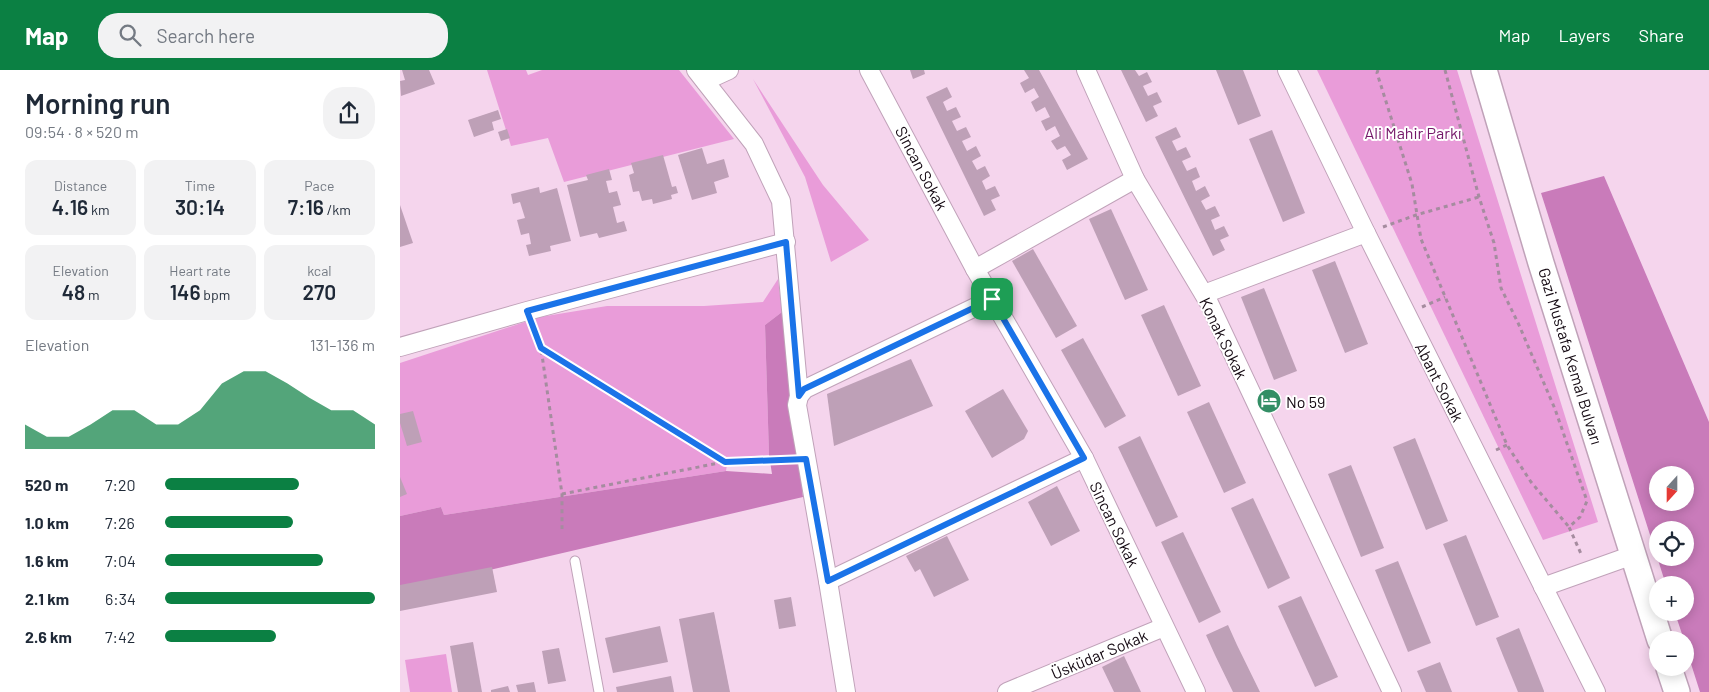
<!DOCTYPE html>
<html lang="en">
<head>
<meta charset="utf-8">
<style>
  :root { --surface:#fff; --page:#f2f2f3; --text:#1f2937; --muted:#747a83; --accent:#0b8043 }
  body { margin:0; font-family:Barlow,sans-serif; background:var(--page); color:var(--text); height:100vh; display:flex; flex-direction:column; font-size:19px; white-space:nowrap }
  * { box-sizing:border-box; margin:0 }
  p { font-size:16px; color:var(--muted) }
  .icon { flex:none; width:28px; height:28px; fill:none; stroke:currentColor; stroke-width:2; stroke-linecap:round; stroke-linejoin:round }
  .map { position:relative; flex:1; overflow:hidden }
  .side { display:flex; flex-direction:column; background:var(--surface); width:400px }
  .side>* { flex:none }
  .needle { width:32px; rotate:201deg }
  .tools { position:absolute; left:1249px; top:396px; display:grid; gap:10px }
  .tools a { display:grid; place-items:center; width:45px; height:45px; border-radius:50%; background:var(--surface); box-shadow:0 2px 12px #0003; font-size:25px }
  .pin { position:absolute; display:grid; place-items:center; width:42px; height:42px; color:#fff; margin:-21px; border-radius:10px; box-shadow:0 2px 8px #0006 }
  .round { display:grid; place-items:center; flex:none; width:52px; height:52px; border-radius:20px; background:var(--page) }
  .summary { display:flex; align-items:center; justify-content:space-between; height:85px; padding:0 25px }
  h1 { font-size:28px; font-weight:600; line-height:38px }
  .figures { display:grid; grid-template-columns:repeat(3,1fr); gap:8px; height:85px; padding:5px 25px }
  .figures div { display:grid; align-content:center; border-radius:12px; background:var(--page); text-align:center }
  .figures b { font-size:21px; font-weight:600 }
  .figures small { font-size:14px; font-weight:400 }
  .figures p { font-size:14px }
  .chart { height:140px; padding:10px 25px }
  .chart p { display:flex; justify-content:space-between }
  .chart svg { width:100%; height:90px; margin-top:5px; fill:var(--accent); opacity:.7 }
  ul { padding:0 25px; list-style:none; font-size:16px }
  li { display:grid; grid-template-columns:80px 60px 1fr; align-items:center; height:38px }
  li i { height:12px; border-radius:6px; background:var(--accent) }
  header { display:flex; align-items:center; gap:30px; box-sizing:border-box; height:70px; padding:0 25px; background:var(--accent); color:#fff }
  header strong { font-size:24px }
  nav { display:flex; gap:28px; margin-inline-start:auto; font-size:18px }
  .search { width:350px; height:45px; background:var(--page); display:flex; align-items:center; gap:12px; box-sizing:border-box; padding:0 18px; border-radius:20px; color:var(--muted); font-size:19px }
  main { display:flex; flex:1; min-height:0 }
  .map>svg:first-child { display:block }
  .green { fill:#e99cd9 }
  .forest { fill:#c97bba; fill-rule:evenodd }
  .building { fill:#bea0b7 }
  .lines { fill:none; stroke-linecap:round; stroke-linejoin:round }
  .lane-casing { stroke:#c0a2b9; stroke-width:11 }
  .street-casing { stroke:#c0a2b9; stroke-width:20 }
  .secondary-casing { stroke:#c0a2b9; stroke-width:28 }
  .path { stroke:#a58c9f; stroke-width:3; stroke-dasharray:4 4; stroke-linecap:butt }
  .lane { stroke:#fff; stroke-width:9 }
  .street { stroke:#fff; stroke-width:18 }
  .secondary { stroke:#fff; stroke-width:25 }
  .route-casing { stroke:#fff; stroke-width:10 }
  .route { stroke:#1a73e8; stroke-width:6 }
  .labels { text-anchor:middle; dominant-baseline:central; stroke-width:4; stroke-linejoin:round; paint-order:stroke }
  .park-label { font-size:16px; fill:#741668; stroke:#fff }
  .street-label { font-size:16px; fill:#130811; stroke:#fff }
  .poi-label { font-size:16px; fill:#130811; stroke:#fff; text-anchor:start }
</style>
</head>
<body>
<header>
<strong>Map</strong>
<div class="search"><svg class="icon" aria-label="search" viewBox="0 0 24 24"><circle cx="10" cy="10" r="6"/><path d="M15 15l6 6"/></svg>Search here</div>
<nav><a>Map</a><a>Layers</a><a>Share</a></nav>
</header>
<main>
<section class="side">
<div class="summary"><div><h1>Morning run</h1><p>09:54 · 8 × 520 m</p></div><a class="round"><svg class="icon" aria-label="share" viewBox="0 0 24 24"><path d="M12 15V3M7 8l5-5 5 5M5 13v7h14v-7"/></svg></a></div>
<div class="figures">
<div><p>Distance</p><b>4.16<small> km</small></b></div>
<div><p>Time</p><b>30:14</b></div>
<div><p>Pace</p><b>7:16<small> /km</small></b></div>
</div>
<div class="figures">
<div><p>Elevation</p><b>48<small> m</small></b></div>
<div><p>Heart rate</p><b>146<small> bpm</small></b></div>
<div><p>kcal</p><b>270</b></div>
</div>
<div class="chart"><p><span>Elevation</span>131–136 m</p>
<svg viewBox="0 0 160 44" preserveAspectRatio="none"><path d="M0 44V32L10 38L20 38L30 32L40 25L50 25L60 32L70 32L80 25L90 12L100 6L110 6L120 12L130 19L140 25L150 25L160 32V44z"/></svg>
</div>
<ul>
<li><b>520 m</b>7:20<i style="width:64%"></i></li>
<li><b>1.0 km</b>7:26<i style="width:61%"></i></li>
<li><b>1.6 km</b>7:04<i style="width:75%"></i></li>
<li><b>2.1 km</b>6:34<i style="width:100%"></i></li>
<li><b>2.6 km</b>7:42<i style="width:53%"></i></li>
</ul>
</section>
<div class="map">
<svg width="1309" height="622" viewBox="0 0 1309 622">
  <rect width="100%" height="100%" fill="#f5d5ed"/>
  <g class="green">
    <polygon points="87,0 126,0 128,5 142,0 279,0 334,69 164,112 148,68 111,76"/>
    <polygon points="917,0 1057,0 1198,452 1143,470"/>
    <polygon points="353,9 423,115 469,170 431,192 405,107"/>
    <polygon points="378,209 382,242 365,255 369,385 328,388 326,401 44,445 41,437 0,446 0,293 140,247 207,236 304,236 363,232"/>
    <polygon points="46,584 52,622 10,622 5,590"/>
  </g>
  <g class="forest">
    <path d="M1204,106L1309,352V622H1300L1285,575V570H1284L1275,543L1285,542V515H1266L1141,123ZM1258,405H1285V432H1258ZM1258,460H1285V488H1258Z"/>
    <polygon points="382,242 403,427 0,521 0,446 41,437 44,445 326,401 372,404 369,385 365,255"/>
  </g>
  <g class="building">
    <polygon points="2,0 29,0 35,14 1,26 0,11 5,10"/>
    <polygon points="510,0 524,0 525,4 513,9"/>
    <polygon points="624,0 639,0 688,89 667,100 662,90 671,85 665,76 657,80 651,71 660,66 655,56 646,61 641,51 650,47 645,37 636,42 631,32 639,27 634,18 625,23 620,13 629,8"/>
    <polygon points="721,0 735,0 739,6 747,2 752,12 743,16 748,26 757,22 762,32 753,36 758,46 746,52"/>
    <polygon points="816,0 843,0 861,46 838,55"/>
    <polygon points="547,17 552,27 543,32 547,41 556,37 561,47 552,51 557,61 566,57 571,67 562,71 567,81 576,76 581,86 572,91 577,100 585,96 590,106 582,111 586,120 595,116 600,126 591,130 596,140 584,146 526,27"/>
    <polygon points="98,40 101,49 92,52 94,60 74,67 68,50"/>
    <polygon points="776,57 781,67 772,71 777,81 786,77 791,87 782,91 787,101 796,97 800,107 792,111 796,121 805,116 810,126 801,131 806,140 815,136 820,146 811,150 815,160 824,156 829,166 820,170 825,180 813,186 755,67"/>
    <polygon points="107,59 110,68 101,71 98,62"/>
    <polygon points="872,60 905,143 883,152 849,69"/>
    <polygon points="302,78 307,94 324,89 329,107 314,112 317,123 292,130 278,85"/>
    <polygon points="263,85 272,117 276,116 278,123 271,125 272,129 253,134 252,129 242,131 239,121 233,122 229,105 234,103 231,93"/>
    <polygon points="209,99 212,110 206,111 209,123 217,121 221,135 213,137 217,153 224,151 227,161 199,168 197,163 180,167 167,115 188,110 186,105"/>
    <polygon points="139,117 140,123 157,118 171,171 150,176 151,181 129,186 126,175 131,174 129,163 121,165 117,150 125,148 120,132 113,134 111,124"/>
    <polygon points="0,135 13,173 0,177"/>
    <polygon points="711,139 748,220 725,230 689,149"/>
    <polygon points="633,179 677,256 656,268 612,191"/>
    <polygon points="935,191 968,274 945,283 912,200"/>
    <polygon points="864,218 897,301 874,310 841,227"/>
    <polygon points="764,235 801,316 778,326 741,245"/>
    <polygon points="683,268 726,346 705,358 661,280"/>
    <polygon points="511,289 533,336 434,376 427,324"/>
    <polygon points="603,319 628,361 624,369 592,388 565,341"/>
    <polygon points="809,332 846,413 824,423 787,342"/>
    <polygon points="13,341 22,372 7,376 0,353 0,344"/>
    <polygon points="740,366 778,447 756,457 718,377"/>
    <polygon points="1015,368 1048,451 1026,460 993,377"/>
    <polygon points="951,395 984,478 961,487 928,404"/>
    <polygon points="0,407 7,424 0,427"/>
    <polygon points="657,416 680,461 651,476 628,432"/>
    <polygon points="853,428 890,508 868,519 831,438"/>
    <polygon points="783,462 821,542 799,553 761,472"/>
    <polygon points="1066,465 1099,547 1076,556 1043,474"/>
    <polygon points="547,466 569,510 534,527 520,499 515,502 506,486"/>
    <polygon points="998,491 1031,573 1008,582 975,500"/>
    <polygon points="92,497 97,522 0,541 0,515"/>
    <polygon points="901,526 938,607 915,617 878,536"/>
    <polygon points="391,527 396,556 379,559 374,530"/>
    <polygon points="314,542 330,622 293,622 279,549"/>
    <polygon points="828,555 837,575 860,622 833,622 815,585 806,565"/>
    <polygon points="260,556 268,592 213,603 205,568"/>
    <polygon points="1119,558 1144,621 1144,622 1118,622 1104,588 1096,568"/>
    <polygon points="73,572 82,622 58,622 50,576"/>
    <polygon points="159,578 166,611 148,614 142,581"/>
    <polygon points="724,586 734,607 741,622 714,622 702,597"/>
    <polygon points="1040,592 1052,622 1026,622 1017,601"/>
    <polygon points="271,606 274,622 217,622 216,617"/>
    <polygon points="134,612 136,622 118,622 116,615"/>
    <polygon points="108,616 110,622 91,622 91,620"/>
  </g>
  <g class="lines">
    <defs>
      <polyline id="lane" points="175,491 199,622"/>
      <g id="street">
        <polyline points="296,0 354,74 381,131 399,326 397,335 428,511 446,622"/>
        <polyline points="469,0 575,199 684,388 796,622"/>
        <polyline points="686,0 735,109 809,233 992,622"/>
        <polyline points="887,0 966,163 1196,622"/>
        <polyline points="305,11 329,0"/>
        <polyline points="575,199 735,109"/>
        <polyline points="804,224 966,163"/>
        <polyline points="0,277 127,241 386,172"/>
        <polyline points="399,326 405,319 592,229"/>
        <polyline points="428,511 684,388"/>
        <polyline points="1143,517 1233,485"/>
        <polyline points="607,622 764,557"/>
      </g>
      <g id="secondary">
        <polyline points="1084,0 1141,193 1260,570"/>
        <polyline points="1269,598 1277,622"/>
      </g>
    </defs>
    <use href="#lane" class="lane-casing"/>
    <use href="#street" class="street-casing"/>
    <use href="#secondary" class="secondary-casing"/>
    <g class="path">
      <polyline points="978,0 977,3 1012,114 1021,169 1107,375 1131,412 1169,457"/>
      <polyline points="1045,0 1079,127 1094,173 1101,218 1119,255 1155,339 1187,431 1180,447 1169,457 1182,486"/>
      <polyline points="983,157 1016,145 1079,127"/>
      <polyline points="1022,237 1045,227"/>
      <polyline points="134,258 141,278 162,424 162,459"/>
      <polyline points="141,278 325,392 388,390"/>
      <polyline points="1096,380 1107,375"/>
      <polyline points="162,424 324,392"/>
    </g>
    <use href="#lane" class="lane"/>
    <use href="#street" class="street"/>
    <use href="#secondary" class="secondary"/>
  </g>
  <g class="lines">
    <defs>
      <polygon id="route" points="386,172 399,326 404,319 592,229 684,388 428,511 406,389 325,392 141,278 127,241"/>
    </defs>
    <use href="#route" class="route-casing"/>
    <use href="#route" class="route"/>
  </g>
  <defs>
    <symbol id="hotel-disc" viewBox="-11 -11 22 22"><circle r="9.5" fill="#338e65" stroke="#fff"/><path d="M-6-4.5h1.5V1H6V5H4.5V3h-9V5H-6ZM-4 0a1.8 1.8 0 1 1 3.6 0ZM.5 0V-2.5h3Q6-2.5 6 0Z" fill="#fff"/></symbol>
  </defs>
  <g fill-rule="evenodd">
    <use href="#hotel-disc" x="855" y="317" width="28" height="28"/>
  </g>
  <g class="labels">
    <g class="park-label">
      <text x="1013" y="62">Ali Mahir Parkı</text>
    </g>
    <g class="street-label">
      <text transform="translate(522 98) rotate(62)">Sincan Sokak</text>
      <text transform="translate(824 268) rotate(64)">Konak Sokak</text>
      <text transform="translate(1171 286) rotate(73)">Gazi Mustafa Kemal Bulvarı</text>
      <text transform="translate(1040 312) rotate(63)">Abant Sokak</text>
      <text transform="translate(715 454) rotate(64)">Sincan Sokak</text>
      <text transform="translate(699 584) rotate(-23)">Üsküdar Sokak</text>
    </g>
    <g class="poi-label">
      <text x="886" y="331">No 59</text>
    </g>
  </g>
</svg>
<div class="tools">
<a><svg class="needle" viewBox="-14 -14 28 28"><path d="M0-13l5 13h-10z" fill="#e53935"/><path d="M0 13l5-13h-10z" fill="#747a83"/></svg></a>
<a><svg class="icon" aria-label="locate" viewBox="0 0 24 24"><circle cx="12" cy="12" r="6"/><path d="M12 2v4M12 18v4M2 12h4M18 12h4"/></svg></a>
<a>+</a>
<a>−</a>
</div>
<div class="pin" style="left:592px;top:229px;background:#1e9e55"><svg class="icon" aria-label="arrive" viewBox="0 0 24 24"><path d="M6 21V4h12l-3 4 3 4H6"/></svg></div>
</div>
</main>
</body>
</html>
